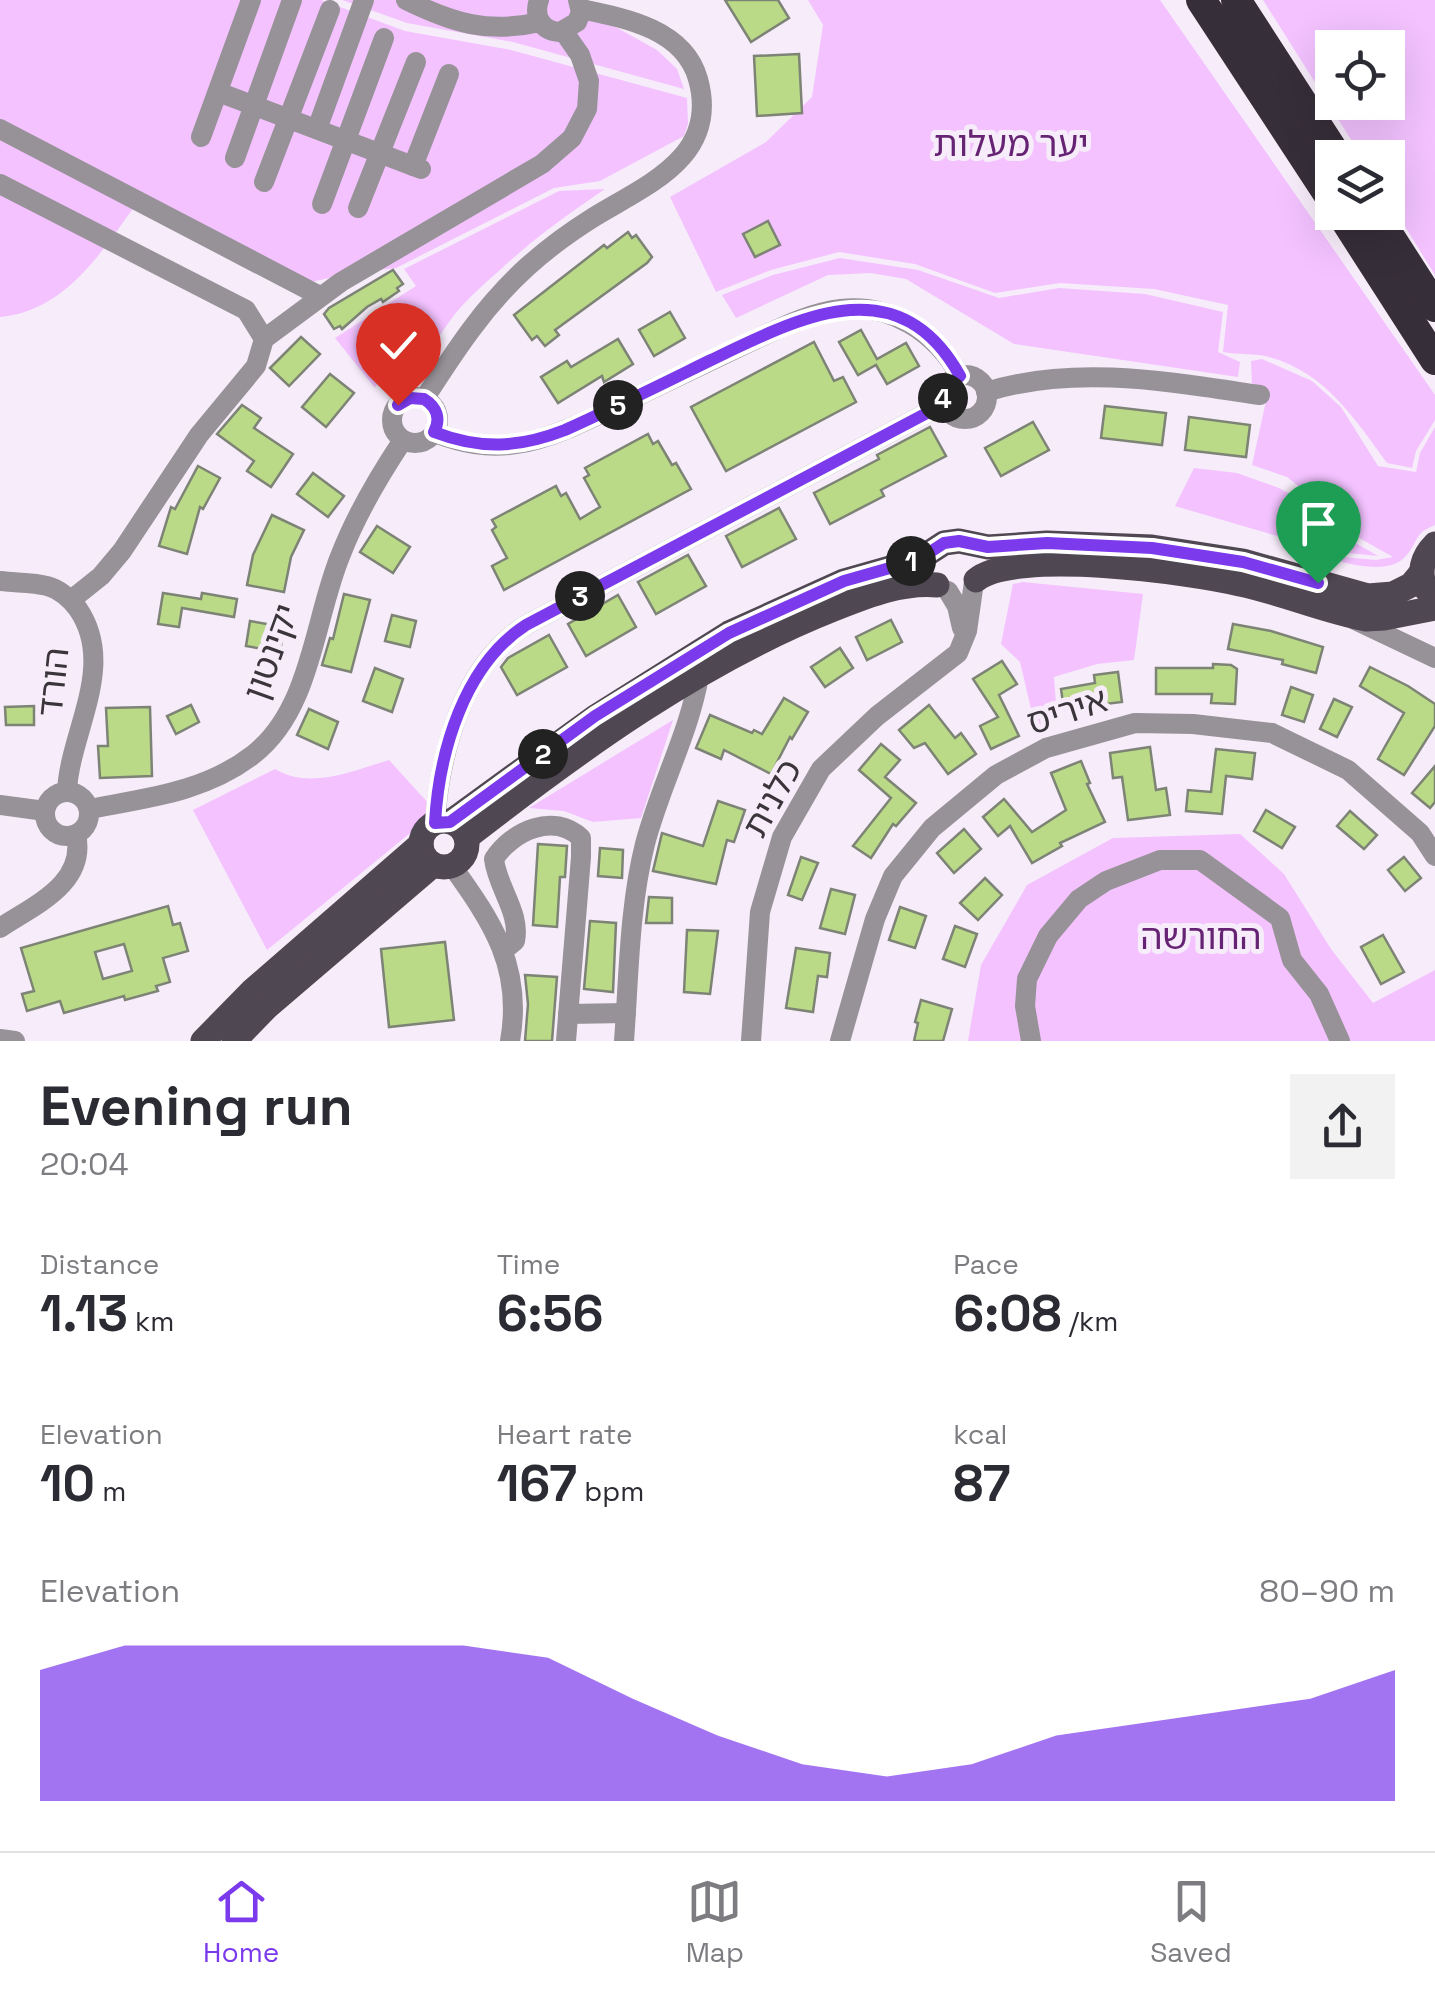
<!DOCTYPE html>
<html lang="en">
<head>
<meta charset="utf-8">
<style>
  :root { --surface:#fff; --page:#f2f2f3; --text:#2b2b33; --muted:#7c7c81; --line:#e1e1e2; --accent:#7c3aed }
  body { margin:0; font-family:"Space Grotesk","Noto Sans Hebrew",sans-serif; background:var(--page); color:var(--text); height:100vh; display:flex; flex-direction:column; font-size:38px; white-space:nowrap }
  * { box-sizing:border-box; margin:0 }
  p { font-size:32px; color:var(--muted) }
  .icon { flex:none; width:55px; height:55px; fill:none; stroke:currentColor; stroke-width:2; stroke-linecap:round; stroke-linejoin:round }
  .map { position:relative; height:1041px; overflow:hidden }
  .side { display:flex; flex-direction:column; background:var(--surface); flex:1 }
  .side>* { flex:none }
  .controls { position:absolute; left:1315px; top:30px; display:grid; gap:20px }
  .controls a { display:grid; place-items:center; width:90px; height:90px; border-radius:0px; background:var(--surface); box-shadow:0 10px 40px #0002; font-size:50px }
  .pin { position:absolute; display:grid; place-items:center; width:85px; height:85px; color:#fff; margin:-102px -42px; border-radius:50% 50% 50% 0; rotate:-45deg; box-shadow:0 0 10px #0007 }
  .pin .icon { rotate:45deg }
  .km { position:absolute; width:50px; height:50px; margin:-25px; border-radius:50%; background:#222; color:#fff; font-size:28px; line-height:50px; text-align:center }
  .round { display:grid; place-items:center; flex:none; width:105px; height:105px; border-radius:0px; background:var(--page) }
  .overview { display:flex; align-items:center; justify-content:space-between; height:170px; padding:0 40px }
  h1 { font-size:55px; font-weight:800; line-height:75px }
  .stats { display:grid; grid-template-columns:repeat(3,1fr); gap:15px; height:170px; padding:10px 40px }
  .stats div { display:grid; align-content:center }
  .stats b { font-size:50px; font-weight:800 }
  .stats small { font-size:28px; font-weight:400 }
  .stats p { font-size:28px }
  .chart { height:280px; padding:20px 40px }
  .chart p { display:flex; justify-content:space-between }
  .chart svg { width:100%; height:180px; margin-top:10px; fill:var(--accent); opacity:.7 }
  .dock { display:flex; justify-content:space-around; align-items:center; height:140px; border-top:2px solid var(--line); background:var(--surface); font-size:28px; color:var(--muted) }
  .dock a { display:grid; justify-items:center; gap:5px }
  .dock .active { color:var(--accent) }
  .map>svg:first-child { display:block }
  .green { fill:#f3c2ff; fill-rule:evenodd }
  .building { fill:#bada87; stroke:#7d8375; stroke-width:2.5; fill-rule:evenodd }
  .lines { fill:none; stroke-linecap:round; stroke-linejoin:round }
  .minor { stroke:#979298; stroke-width:20 }
  .major { stroke:#4f4751; stroke-width:25 }
  .highway { stroke:#362e38; stroke-width:30 }
  .route-casing { stroke:#fff; stroke-width:20 }
  .route { stroke:#7c3aed; stroke-width:12 }
  .labels { text-anchor:middle; dominant-baseline:central; stroke-width:10; stroke-linejoin:round; paint-order:stroke }
  .park-label { font-size:35px; fill:#662374; stroke:#f7ecfa }
  .street-label { font-size:35px; fill:#39353a; stroke:#f7ecfa }
</style>
</head>
<body>
<div class="map">
<svg width="1435" height="1041" viewBox="0 0 1435 1041">
  <rect width="100%" height="100%" fill="#f7ecfa"/>
  <g class="green">
    <path d="M0,0H321L405,31L511,50L687,98L688,124L684,136L600,181L554,188L396,268L346,274L303,284L137,203C102,251 66,311 0,317Z"/>
    <polygon points="342,0 567,0 657,50 677,69 684,89 513,42 407,23"/>
    <path d="M808,0H1160L1435,395V420L1416,451L1412,468L1387,463C1354,418 1326,373 1269,357C1256,353 1239,355 1223,352L1228,305L1154,289L1060,283L995,293L915,264L839,252L771,270L716,292L670,197L766,142L812,97L823,25Z"/>
    <path d="M1263,0H1435V275L1388,199V158L1362,157ZM1332,48H1388V102H1332Z"/>
    <path d="M605,189C568,214 533,239 500,270C485,283 468,298 455,314C431,346 423,365 381,377L375,388L335,338L416,286L404,269L559,191Z"/>
    <polygon points="840,258 918,270 999,298 1059,288 1145,294 1223,312 1218,352 1240,362 1238,377 1014,344 906,279 871,273 828,275 736,318 722,295 773,275"/>
    <path d="M1262,359L1312,381L1341,407L1378,466L1416,472L1420,453L1435,427V525C1412,534 1419,543 1404,558C1383,578 1335,559 1310,554L1376,560L1393,557L1347,531L1337,517L1287,477L1252,465L1268,392L1252,386L1251,361Z"/>
    <polygon points="1194,468 1237,473 1279,488 1297,498 1330,528 1378,556 1328,551 1175,506"/>
    <polygon points="1023,582 1143,594 1134,660 1097,664 1054,677 1057,716 1036,730 1020,662 1001,644 1013,584"/>
    <polygon points="673,720 641,818 593,822 564,811 529,808"/>
    <path d="M389,760L429,804L442,807L267,950L193,810L275,769C309,790 353,771 389,760Z"/>
    <polygon points="1240,834 1284,874 1331,949 1373,1003 1435,970 1435,1041 968,1041 981,965 1027,885 1113,838"/>
  </g>
  <g class="building">
    <polygon points="725,0 778,0 789,18 751,42"/>
    <polygon points="799,54 802,113 757,116 754,56"/>
    <polygon points="768,221 780,245 755,257 743,234"/>
    <polygon points="628,232 632,238 636,235 652,257 647,263 555,330 559,335 545,346 537,336 532,340 514,315 604,245 607,248"/>
    <polygon points="393,270 403,284 397,288 399,291 383,302 381,299 367,307 342,329 340,326 334,329 324,314 329,308"/>
    <polygon points="670,312 685,338 654,356 639,330"/>
    <polygon points="861,330 877,359 906,343 919,366 887,384 876,365 858,375 839,342"/>
    <polygon points="301,337 320,354 289,386 270,368"/>
    <polygon points="618,339 633,364 604,382 602,376 558,403 541,377 567,361 571,367"/>
    <polygon points="814,342 834,381 843,377 856,402 726,471 691,407"/>
    <polygon points="330,374 354,393 326,427 302,407"/>
    <polygon points="242,405 261,418 254,428 293,454 271,487 247,471 254,461 217,434"/>
    <polygon points="1105,406 1166,413 1162,445 1101,438"/>
    <polygon points="1189,417 1250,425 1246,457 1185,450"/>
    <polygon points="1033,422 1049,450 1001,476 985,448"/>
    <polygon points="930,427 946,456 881,490 884,496 830,524 814,493 879,459 877,455"/>
    <polygon points="648,434 653,444 658,441 672,465 676,463 691,489 504,590 492,566 507,558 492,530 496,527 492,520 556,486 561,496 566,493 580,519 600,507 584,478 589,475 585,468"/>
    <polygon points="198,466 220,478 203,509 200,507 187,554 159,546 171,507 175,509"/>
    <polygon points="313,473 344,496 328,517 297,494"/>
    <polygon points="779,508 796,539 742,567 726,536"/>
    <polygon points="272,515 304,530 291,557 284,592 247,585 253,555"/>
    <polygon points="377,526 410,547 393,573 360,552"/>
    <polygon points="688,555 706,586 656,614 638,582"/>
    <polygon points="163,593 201,599 202,593 237,599 234,617 182,608 179,627 158,624"/>
    <polygon points="344,594 370,600 351,672 322,665 330,638 333,639"/>
    <polygon points="618,595 636,627 586,656 568,624"/>
    <polygon points="392,615 416,621 410,647 385,641"/>
    <polygon points="891,620 902,642 867,660 856,637"/>
    <polygon points="250,621 284,627 280,652 246,646"/>
    <polygon points="1233,624 1271,631 1323,647 1316,673 1282,664 1283,660 1228,649"/>
    <polygon points="549,635 567,667 517,695 501,667 508,658"/>
    <polygon points="840,648 853,668 825,687 811,667"/>
    <polygon points="1002,661 1017,684 999,695 1019,736 991,749 980,726 998,717 973,679"/>
    <polygon points="1213,664 1231,665 1237,669 1235,704 1211,703 1212,694 1156,694 1156,668 1213,668"/>
    <polygon points="1370,667 1408,686 1435,704 1435,726 1404,775 1378,759 1404,713 1360,686"/>
    <polygon points="375,668 403,679 392,712 363,701"/>
    <polygon points="1118,672 1122,702 1064,709 1061,689 1095,683 1094,675"/>
    <polygon points="1291,687 1313,695 1304,722 1282,715"/>
    <polygon points="784,698 808,712 792,739 790,737 771,774 724,750 721,759 696,748 710,715 752,733 754,730 762,734"/>
    <polygon points="1334,699 1352,707 1337,737 1320,729"/>
    <polygon points="191,705 199,722 176,734 167,716"/>
    <polygon points="929,705 955,738 961,733 976,754 948,774 925,743 914,748 899,730"/>
    <polygon points="34,706 34,725 6,725 5,707"/>
    <polygon points="150,707 152,776 100,778 98,746 108,746 106,708"/>
    <polygon points="309,709 338,722 328,749 297,735"/>
    <polygon points="881,744 900,760 885,777 916,803 896,826 893,824 871,858 853,846 891,798 859,770"/>
    <polygon points="1150,747 1156,790 1166,788 1170,815 1128,820 1122,777 1113,778 1110,753"/>
    <polygon points="1216,749 1255,753 1252,779 1226,776 1222,814 1186,811 1188,790 1211,792"/>
    <polygon points="1081,761 1090,783 1087,784 1105,822 1060,843 1062,846 1032,863 1010,826 998,836 983,817 1004,799 1032,832 1066,810 1051,773"/>
    <polygon points="1435,766 1435,802 1430,808 1412,793"/>
    <polygon points="718,801 745,810 734,842 727,840 716,884 653,871 662,833 703,846"/>
    <polygon points="1266,810 1295,827 1282,848 1254,831"/>
    <polygon points="1350,811 1377,835 1364,849 1337,826"/>
    <polygon points="964,829 981,849 954,873 937,853"/>
    <polygon points="538,844 567,846 565,877 560,877 557,927 533,925"/>
    <polygon points="600,848 623,850 622,878 598,876"/>
    <polygon points="801,857 818,863 802,900 788,895"/>
    <polygon points="1404,857 1421,878 1405,891 1388,870"/>
    <polygon points="985,878 1002,895 978,920 960,903"/>
    <polygon points="831,889 855,895 845,934 820,928"/>
    <polygon points="649,897 672,898 672,923 646,923"/>
    <path d="M168,906L173,925L180,923L188,951L163,958L170,982L156,986L158,991L125,1000L124,996L64,1013L60,1001L27,1011L22,994L34,991L21,948ZM124,944L132,971L103,979L95,952Z"/>
    <polygon points="900,907 926,916 915,948 889,940"/>
    <polygon points="590,921 616,923 613,992 584,989"/>
    <polygon points="955,926 977,934 965,967 943,959"/>
    <polygon points="687,930 718,931 710,994 684,992"/>
    <polygon points="1383,935 1404,972 1381,984 1361,947"/>
    <polygon points="445,942 454,1020 389,1027 381,949"/>
    <polygon points="796,948 830,953 827,977 818,976 813,1012 786,1008"/>
    <polygon points="525,975 557,977 552,1041 525,1041 528,1004"/>
    <polygon points="921,1000 952,1009 943,1041 914,1041 918,1023 915,1022"/>
  </g>
  <g class="lines">
    <g class="minor">
      <path d="M406,0C453,23 488,34 540,22"/>
      <path d="M539,0C533,17 542,31 560,32L577,22L581,12L578,0"/>
      <polyline points="218,92 421,169"/>
      <polyline points="0,129 320,296"/>
      <polyline points="317,129 364,0"/>
      <polyline points="201,137 251,0"/>
      <polyline points="235,158 292,0"/>
      <polyline points="413,166 449,74"/>
      <polyline points="264,182 330,10"/>
      <polyline points="0,184 246,310 264,339"/>
      <polyline points="322,204 384,38"/>
      <polyline points="358,208 416,62"/>
      <circle cx="965" cy="397" r="22"/>
      <path d="M986,392C1075,364 1171,382 1260,395"/>
      <circle cx="415" cy="420" r="23"/>
      <path d="M424,399C455,351 484,306 527,267C547,249 570,232 594,217C646,185 720,157 698,79C684,29 625,18 581,9"/>
      <path d="M435,433C462,443 487,449 517,444C555,438 589,419 623,403C665,383 706,363 748,343C778,329 807,313 841,309C891,303 936,333 960,376"/>
      <path d="M0,581C15,583 33,582 47,586C59,589 71,599 78,609C117,666 70,731 67,791"/>
      <polyline points="948,591 957,606 962,628"/>
      <polyline points="71,600 101,576 122,551 199,435 256,366 264,339 341,282 542,164 572,138 587,109 589,81 580,55 564,32"/>
      <polyline points="1355,620 1435,658"/>
      <circle cx="67" cy="814" r="22"/>
      <polyline points="0,805 45,811"/>
      <path d="M89,809C147,798 206,792 254,754C312,708 314,618 341,554C357,513 379,476 403,440"/>
      <path d="M435,823C440,752 463,665 526,625L944,404"/>
      <path d="M452,866C493,923 523,968 510,1041"/>
      <path d="M0,928C34,905 87,884 76,834"/>
      <path d="M504,950L515,941C521,913 497,887 494,859C512,831 554,812 581,838V857L566,1041"/>
      <polyline points="568,1014 626,1013"/>
      <polyline points="0,1039 15,1041"/>
      <path d="M624,1041C629,975 629,908 645,844C660,786 689,734 699,676"/>
      <polyline points="751,1041 760,912 782,837 821,769 877,716 958,653 967,631 974,582"/>
      <polyline points="840,1041 875,919 893,876 932,828 996,775 1046,748 1135,723 1193,724 1272,733 1348,770 1420,833 1435,856"/>
      <polyline points="1031,1041 1025,1006 1027,979 1048,936 1079,899 1106,881 1160,860 1200,860 1280,918 1292,960 1319,994 1340,1041"/>
    </g>
    <g class="major">
      <path d="M976,580C1014,548 1190,572 1240,584C1283,593 1323,611 1366,619L1384,618L1435,608"/>
      <path d="M1426,589C1418,572 1422,557 1435,544"/>
      <circle cx="444" cy="844" r="23"/>
      <polyline points="450,822 595,717 729,633 844,581 918,560 944,543 959,541 988,547 1047,543 1152,547 1243,561 1368,596 1393,594 1411,585 1421,573"/>
      <path d="M466,838C579,750 700,662 834,609C867,596 901,582 937,585"/>
      <polyline points="203,1041 252,991 421,844"/>
      <polyline points="234,1041 267,1007 433,865"/>
    </g>
    <g class="highway">
      <polyline points="1201,0 1332,200"/>
      <polyline points="1236,0 1338,158"/>
      <polyline points="1340,212 1435,360"/>
      <polyline points="1374,212 1435,307"/>
    </g>
  </g>
  <g class="lines">
    <defs>
      <path id="route" d="M398,405L410,398L424,399C437,407 441,419 434,432C481,450 519,448 565,430C614,408 662,384 711,360C797,319 898,264 960,376L945,389L944,404L526,625C464,665 439,752 435,823L450,822L595,716L729,633L844,581L918,560L944,543L959,541L988,547L1047,543L1152,548L1243,562L1318,583"/>
    </defs>
    <use href="#route" class="route-casing"/>
    <use href="#route" class="route"/>
  </g>
  <g class="labels">
    <g class="park-label">
      <text x="1011" y="144">יער מעלות</text>
      <text x="1201" y="937">החורשה</text>
    </g>
    <g class="street-label">
      <text transform="translate(271 652) rotate(-70)">יקינטון</text>
      <text transform="translate(53 682) rotate(-84)">הורד</text>
      <text transform="translate(1067 711) rotate(-18)">איריס</text>
      <text transform="translate(772 798) rotate(-61)">כלנית</text>
    </g>
  </g>
</svg>
<div class="controls">
<a><svg class="icon" aria-label="locate" viewBox="0 0 24 24"><circle cx="12" cy="12" r="6"/><path d="M12 2v4M12 18v4M2 12h4M18 12h4"/></svg></a>
<a><svg class="icon" aria-label="layers" viewBox="0 0 24 24"><path d="M12 4l9 5-9 5-9-5zM3 14l9 5 9-5"/></svg></a>
</div>
<div class="pin" style="left:1318px;top:583px;background:#1e9e55"><svg class="icon" aria-label="arrive" viewBox="0 0 24 24"><path d="M6 21V4h12l-3 4 3 4H6"/></svg></div>
<div class="pin" style="left:398px;top:405px;background:#d93025"><svg class="icon" aria-label="check" viewBox="0 0 24 24"><path d="M5 12l5 5 9-10"/></svg></div>
<b class="km" style="left:911px;top:561px">1</b>
<b class="km" style="left:543px;top:754px">2</b>
<b class="km" style="left:580px;top:596px">3</b>
<b class="km" style="left:943px;top:398px">4</b>
<b class="km" style="left:618px;top:405px">5</b>
</div>
<section class="side">
<div class="overview"><div><h1>Evening run</h1><p>20:04</p></div><a class="round"><svg class="icon" aria-label="share" viewBox="0 0 24 24"><path d="M12 15V3M7 8l5-5 5 5M5 13v7h14v-7"/></svg></a></div>
<div class="stats">
<div><p>Distance</p><b>1.13<small> km</small></b></div>
<div><p>Time</p><b>6:56</b></div>
<div><p>Pace</p><b>6:08<small> /km</small></b></div>
</div>
<div class="stats">
<div><p>Elevation</p><b>10<small> m</small></b></div>
<div><p>Heart rate</p><b>167<small> bpm</small></b></div>
<div><p>kcal</p><b>87</b></div>
</div>
<div class="chart"><p><span>Elevation</span>80–90 m</p>
<svg viewBox="0 0 160 44" preserveAspectRatio="none"><path d="M0 44V12L10 6L20 6L30 6L40 6L50 6L60 9L70 19L80 28L90 35L100 38L110 35L120 28L130 25L140 22L150 19L160 12V44z"/></svg>
</div>
</section>
<nav class="dock">
<a class="active"><svg class="icon" aria-label="home" viewBox="0 0 24 24"><path d="M3 11l9-7 9 7M6 9v11h12V9"/></svg>Home</a>
<a><svg class="icon" aria-label="map" viewBox="0 0 24 24"><path d="M3 6l6-2 6 2 6-2v14l-6 2-6-2-6 2zM9 4v14M15 6v14"/></svg>Map</a>
<a><svg class="icon" aria-label="saved" viewBox="0 0 24 24"><path d="M7 4h10v16l-5-4-5 4z"/></svg>Saved</a>
</nav>
</body>
</html>
